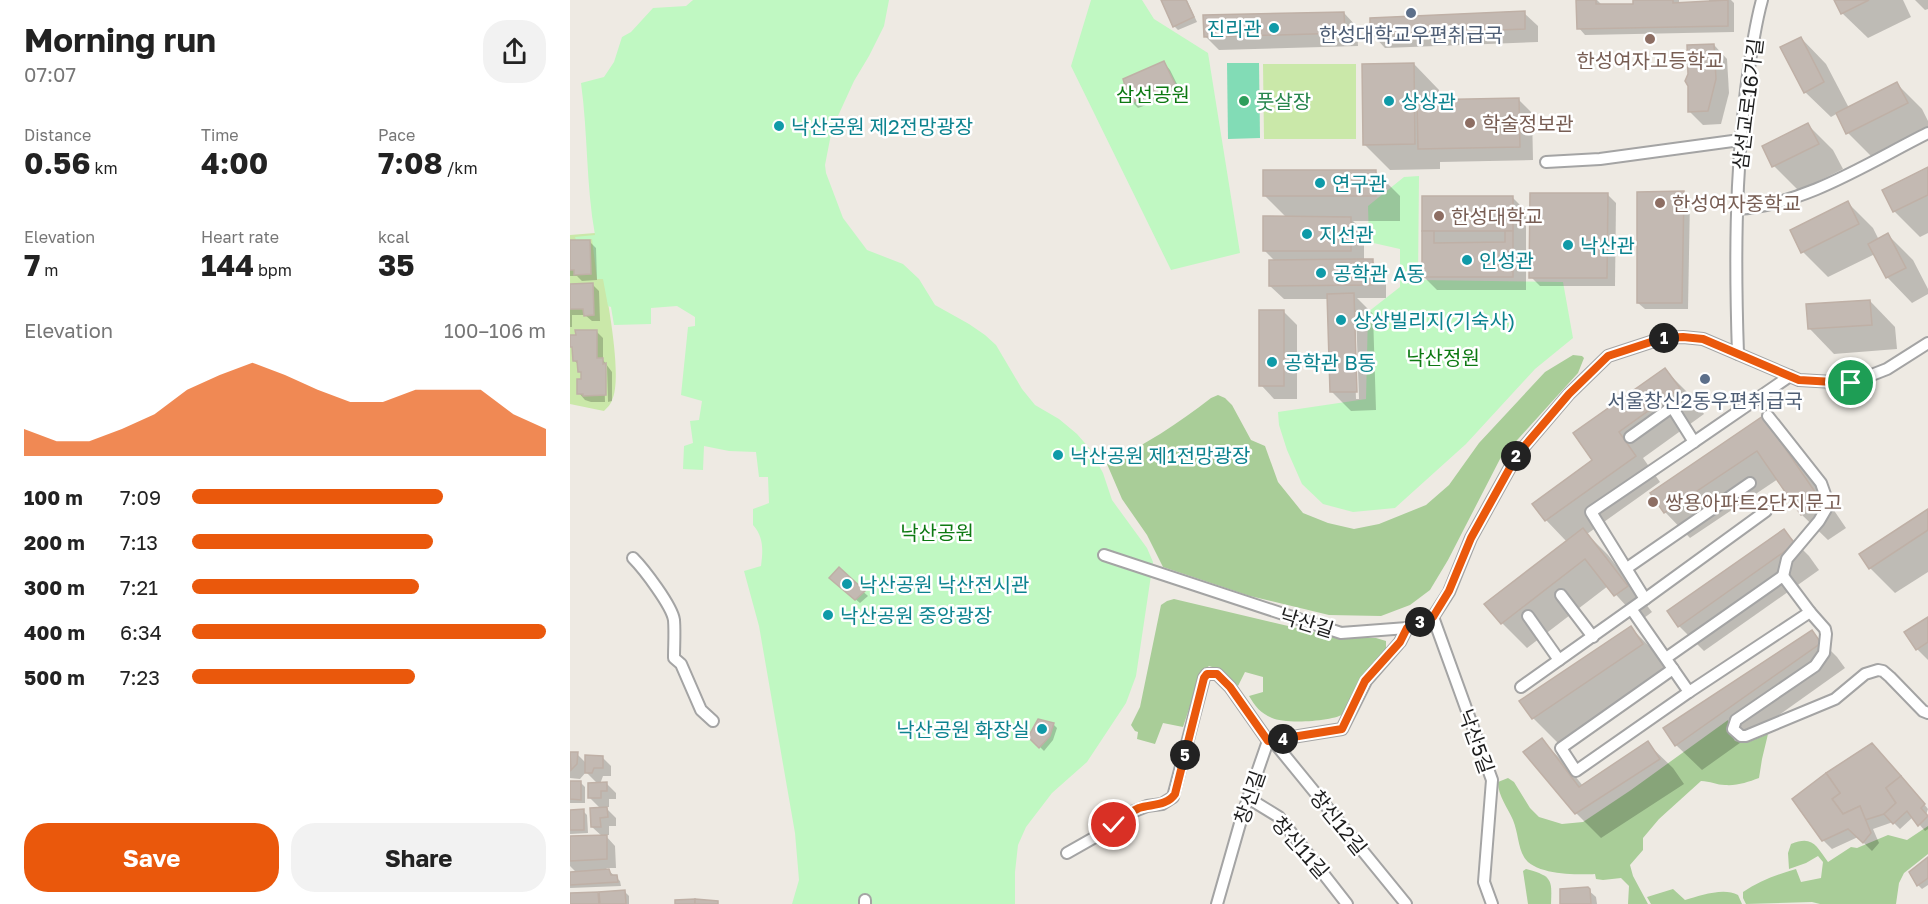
<!DOCTYPE html>
<html lang="en">
<head>
<meta charset="utf-8">
<style>
  :root { --surface:#fff; --page:#f2f2f2; --text:#222; --muted:#767676; --accent:#ea580c }
  body { margin:0; font-family:"Golos Text","Noto Sans KR",sans-serif; background:var(--page); color:var(--text); height:100vh; display:flex; flex-direction:column; font-size:22px; white-space:nowrap }
  * { box-sizing:border-box; margin:0 }
  p { font-size:20px; color:var(--muted) }
  .icon { flex:none; width:33px; height:33px; fill:none; stroke:currentColor; stroke-width:2; stroke-linecap:round; stroke-linejoin:round }
  .map { position:relative; flex:1; overflow:hidden }
  .panel { display:flex; flex-direction:column; background:var(--surface); width:570px }
  .panel>* { flex:none }
  .pin { position:absolute; display:grid; place-items:center; width:51px; height:51px; color:#fff; margin:-26px; border:3px solid #fff; border-radius:50%; box-shadow:0 2px 6px #0007 }
  .km { position:absolute; width:30px; height:30px; margin:-15px; border-radius:50%; background:#222; color:#fff; font-size:16px; line-height:30px; text-align:center }
  .round { display:grid; place-items:center; flex:none; width:63px; height:63px; border-radius:24px; background:var(--page) }
  .summary { display:flex; align-items:center; justify-content:space-between; height:102px; padding:0 24px }
  h1 { font-size:33px; font-weight:700; line-height:45px }
  .metrics { display:grid; grid-template-columns:repeat(3,1fr); gap:9px; height:102px; padding:6px 24px }
  .metrics div { display:grid; align-content:center }
  .metrics b { font-size:30px; font-weight:700 }
  .metrics small { font-size:16px; font-weight:400 }
  .metrics p { font-size:16px }
  .chart { height:168px; padding:12px 24px }
  .chart p { display:flex; justify-content:space-between }
  .chart svg { width:100%; height:108px; margin-top:6px; fill:var(--accent); opacity:.7 }
  .button { display:flex; gap:12px; margin-top:auto; padding:12px 24px }
  .button a { flex:1; height:69px; border-radius:24px; background:var(--accent); color:#fff; font-size:24px; font-weight:700; line-height:69px; text-align:center }
  .button a+a { background:var(--page); color:var(--text) }
  ul { padding:0 24px; list-style:none; font-size:20px }
  li { display:grid; grid-template-columns:96px 72px 1fr; align-items:center; height:45px }
  li i { height:15px; border-radius:8px; background:var(--accent) }
  main { display:flex; flex:1; min-height:0 }
  .map>svg:first-child { display:block }
  .grass { fill:#cae8a9 }
  .forest { fill:#a9cd98 }
  .park { fill:#c0f8c2 }
  .pitch { fill:#82dcb6 }
  .shadow { fill:#0003; fill-rule:evenodd }
  .building { fill:#c3b9b2; stroke:#bfb0a6; stroke-width:1.5 }
  .lines { fill:none; stroke-linecap:round; stroke-linejoin:round }
  .street-casing { stroke:#a4a4a4; stroke-width:14 }
  .street { stroke:#fff; stroke-width:10 }
  .route-casing { stroke:#fff; stroke-width:12 }
  .route { stroke:#ea580c; stroke-width:8 }
  .service-dot { fill:#5c6f8a; stroke:#fff; stroke-width:2 }
  .culture-dot { fill:#0f9aa8; stroke:#fff; stroke-width:2 }
  .education-dot { fill:#8d6e63; stroke:#fff; stroke-width:2 }
  .leisure-dot { fill:#2e9e5b; stroke:#fff; stroke-width:2 }
  .labels { text-anchor:middle; dominant-baseline:central; stroke-width:5; stroke-linejoin:round; paint-order:stroke }
  .culture-label { font-size:20px; fill:#0d838f; stroke:#fff; text-anchor:start }
  .service-label { font-size:20px; fill:#4e5e75; stroke:#fff }
  .education-label { font-size:20px; fill:#785e54; stroke:#fff; text-anchor:start }
  .park-label { font-size:20px; fill:#0d7912; stroke:#fff }
  .leisure-label { font-size:20px; fill:#27864d; stroke:#fff; text-anchor:start }
  .street-label { font-size:20px; fill:#1d1d1d; stroke:#fff }
</style>
</head>
<body>
<main>
<section class="panel">
<div class="summary"><div><h1>Morning run</h1><p>07:07</p></div><a class="round"><svg class="icon" aria-label="share" viewBox="0 0 24 24"><path d="M12 15V3M7 8l5-5 5 5M5 13v7h14v-7"/></svg></a></div>
<div class="metrics">
<div><p>Distance</p><b>0.56<small> km</small></b></div>
<div><p>Time</p><b>4:00</b></div>
<div><p>Pace</p><b>7:08<small> /km</small></b></div>
</div>
<div class="metrics">
<div><p>Elevation</p><b>7<small> m</small></b></div>
<div><p>Heart rate</p><b>144<small> bpm</small></b></div>
<div><p>kcal</p><b>35</b></div>
</div>
<div class="chart"><p><span>Elevation</span>100–106 m</p>
<svg viewBox="0 0 160 44" preserveAspectRatio="none"><path d="M0 44V33L10 38L20 38L30 33L40 27L50 17L60 11L70 6L80 11L90 17L100 22L110 22L120 17L130 17L140 17L150 27L160 33V44z"/></svg>
</div>
<ul>
<li><b>100 m</b>7:09<i style="width:71%"></i></li>
<li><b>200 m</b>7:13<i style="width:68%"></i></li>
<li><b>300 m</b>7:21<i style="width:64%"></i></li>
<li><b>400 m</b>6:34<i style="width:100%"></i></li>
<li><b>500 m</b>7:23<i style="width:63%"></i></li>
</ul>
<div class="button"><a>Save</a><a>Share</a></div>
</section>
<div class="map">
<svg width="1358" height="904" viewBox="0 0 1358 904">
  <rect width="100%" height="100%" fill="#eeeae3"/>
  <g class="grass">
    <polygon points="693,64 786,64 786,139 694,139"/>
    <path d="M25,233C31,266 55,374 42,400C41,404 37,408 34,411L0,404V235Z"/>
  </g>
  <g class="forest">
    <path d="M1003,355L1012,356L1014,358L1008,373L930,459L878,560L860,590L840,605L811,616L759,615L680,596L593,567L577,535L552,499L537,464C574,445 608,424 641,398L648,395L655,398L662,405L681,440L695,446L708,482L733,513L758,523L784,529L809,524L856,505L879,485L909,443L975,372Z"/>
    <path d="M604,599L769,638H806L816,641V653C807,661 797,669 791,680C785,690 783,706 775,713C764,722 714,724 702,718C690,713 685,706 679,696L693,692V677L675,672L668,686L651,670L639,666L631,673L613,727L593,723L585,744L567,739L568,732L565,731L561,725L570,707L591,605L597,601Z"/>
    <path d="M1158,720L1159,731L1165,741L1176,743L1198,734L1192,759L1189,778C1178,782 1167,786 1155,785C1147,785 1140,781 1131,781L1089,819L1073,838V850L1060,865L1063,876L1078,904H1058L1059,886L1051,878L1033,880L1026,879L1025,874C1007,875 964,875 954,857C948,847 948,832 943,820C938,808 928,796 928,782L938,778L944,782L960,808L969,817L992,824L1013,822L1061,790Z"/>
    <path d="M1358,826V854L1334,873L1329,883L1326,904H1250L1242,902L1176,904L1173,898V892C1189,881 1208,874 1226,869L1231,882L1251,878L1253,862L1248,856L1236,863L1219,869L1218,853L1221,844C1243,835 1246,846 1258,862L1281,847L1287,848L1318,835L1337,840Z"/>
    <path d="M956,869C982,876 982,879 981,904H958L953,871Z"/>
    <path d="M1103,889L1115,900C1130,896 1153,887 1168,895L1172,904H1081L1077,897Z"/>
  </g>
  <g class="park">
    <path d="M123,0H319L314,26L299,56L284,81L262,129L255,165L256,173L273,218L297,250L333,264L349,279L365,305L399,324L415,335L426,345L452,389L465,405L489,419L507,434L520,449L533,473L542,500L577,548L583,562L566,676L556,703L517,762L482,793L456,827L448,845L445,872V904H222L229,880L225,833L189,626L174,571L191,566C193,551 194,537 183,525V509L199,503L198,477H189L186,452L159,451L134,446L133,470L113,469L114,446L123,443L120,421L129,420L132,401L111,395L118,327L125,326V317L107,306L81,308V324L44,325L41,307L38,306L33,279H27L22,239L6,240L5,237L25,235C16,185 18,134 11,83L34,77L44,62L52,37L61,32L83,8L116,6Z"/>
    <polygon points="521,0 572,0 584,19 638,53 670,253 601,270 501,66"/>
    <polygon points="849,176 848,280 993,282 1003,338 965,369 896,444 825,508 783,512 753,504 732,484 717,450 709,425 708,412 796,399 798,312 830,287 830,249 799,242 798,206 834,177"/>
  </g>
  <polygon class="pitch" points="657,63 689,63 690,138 658,139"/>
  <g class="shadow">
    <polygon points="592,0 617,0 627,22 608,30 604,26"/>
    <polygon points="1008,0 1027,0 1033,6 1064,5 1064,0 1109,0 1109,4 1139,3 1139,0 1161,0 1164,3 1164,32 1015,35 1009,28"/>
    <polygon points="1266,0 1333,0 1341,17 1298,38 1272,13"/>
    <polygon points="1345,0 1358,0 1358,9 1355,10"/>
    <polygon points="774,13 787,27 788,46 649,50 635,36"/>
    <polygon points="954,13 968,26 968,42 815,48 802,34"/>
    <polygon points="1231,38 1256,64 1279,108 1327,84 1352,109 1358,121 1358,131 1303,158 1278,133 1268,113 1261,117 1235,92"/>
    <polygon points="1144,45 1157,59 1159,93 1151,124 1133,125 1119,111"/>
    <polygon points="594,63 600,70 611,92 568,108 562,102"/>
    <polygon points="844,64 869,90 869,101 949,100 962,113 963,160 870,162 870,169 820,170 794,144"/>
    <polygon points="1238,125 1263,150 1273,169 1229,191 1204,166"/>
    <polygon points="1358,169 1358,233 1350,237 1325,212 1314,191"/>
    <path d="M805,171L830,196V221H783L794,232V261H802L816,274V298H787L803,314L806,410L781,411L762,392L759,299H714L700,286L706,262L694,250L717,218L695,196ZM783,312H786L789,399H786Z"/>
    <polygon points="1113,193 1120,199 1118,309 1075,309 1068,303"/>
    <polygon points="1037,194 1046,203 1045,286 970,286 961,277"/>
    <polygon points="942,197 956,211 956,290 867,290 853,276 853,198"/>
    <polygon points="1278,203 1303,228 1309,240 1318,235 1343,260 1358,289 1358,294 1342,303 1317,277 1305,254 1258,277 1233,252"/>
    <polygon points="0,242 20,242 26,248 27,280 12,281 7,276 0,276"/>
    <polygon points="0,285 23,285 29,291 30,321 22,321 15,315 2,315 2,327 0,327"/>
    <polygon points="1300,301 1325,327 1327,349 1264,354 1239,328"/>
    <polygon points="714,312 727,325 727,399 704,399 691,385"/>
    <polygon points="26,331 33,338 33,360 42,372 42,401 38,402 37,366 34,363 35,402 21,402 15,400 9,393 12,374 9,371 9,365 4,360"/>
    <polygon points="1095,370 1120,395 1134,414 1073,458 1090,482 1017,534 1038,555 1082,612 1070,621 1038,586 957,648 932,623 997,542 976,520 1024,461"/>
    <polygon points="1193,418 1218,443 1276,528 1258,540 1232,515 1208,479 1120,538 1095,512 1082,493"/>
    <polygon points="1358,511 1358,572 1325,593 1300,568"/>
    <polygon points="1214,531 1239,556 1249,570 1134,651 1109,626"/>
    <polygon points="269,570 298,596 290,603 265,582"/>
    <polygon points="1358,619 1358,660 1347,649"/>
    <polygon points="1061,628 1086,653 1097,670 988,743 963,718"/>
    <polygon points="1242,632 1267,657 1275,668 1132,770 1106,745"/>
    <polygon points="483,724 487,728 483,740 474,751 460,737"/>
    <polygon points="972,740 997,766 1013,786 1077,743 1103,768 1114,784 1031,838 1006,813"/>
    <polygon points="0,753 7,754 16,763 32,757 41,766 41,776 33,776 30,784 37,784 46,793 46,799 39,799 39,807 35,807 46,818 46,826 39,826 39,835 35,835 45,846 46,868 36,868 50,881 51,886 0,888 0,873 7,873 0,866 0,838 33,837 22,827 31,809 20,798 28,784 16,772 10,779 0,778"/>
    <polygon points="0,783 11,783 15,787 15,803 0,803"/>
    <polygon points="1339,785 1358,809 1356,815 1358,817 1358,829 1355,831 1343,817 1330,829 1323,822 1303,829 1309,843 1302,851 1288,837 1262,849 1253,840"/>
    <polygon points="0,811 13,811 17,815 18,833 0,834"/>
    <polygon points="1358,859 1358,885 1352,889 1348,885"/>
    <polygon points="1017,889 1026,897 1027,904 992,904"/>
    <polygon points="55,892 59,896 59,904 0,904 0,894"/>
  </g>
  <g class="building">
    <polygon points="591,0 616,0 624,17 603,27"/>
    <polygon points="1006,0 1026,0 1026,4 1063,4 1063,0 1103,0 1103,3 1158,0 1158,26 1007,29"/>
    <polygon points="1264,0 1299,0 1271,14"/>
    <polygon points="955,11 955,29 800,35 800,18"/>
    <polygon points="774,12 775,33 634,37 633,15"/>
    <polygon points="1231,37 1254,82 1234,93 1210,47"/>
    <polygon points="1144,44 1146,79 1138,111 1118,112 1118,86 1115,81 1118,74 1117,45"/>
    <polygon points="594,61 606,86 560,103 553,79"/>
    <polygon points="844,63 845,144 793,145 792,64"/>
    <polygon points="1327,82 1338,103 1276,134 1266,113"/>
    <polygon points="949,98 950,147 848,149 847,100"/>
    <polygon points="1238,123 1249,144 1202,167 1192,146"/>
    <polygon points="1358,167 1358,195 1323,212 1312,190"/>
    <rect x="693" y="170" width="113" height="26"/>
    <polygon points="1114,191 1112,303 1067,303 1067,192"/>
    <polygon points="960,193 1038,193 1037,278 959,278"/>
    <rect x="852" y="196" width="91" height="35"/>
    <polygon points="1278,201 1289,224 1231,253 1220,230"/>
    <polygon points="693,216 781,217 781,251 693,251"/>
    <polygon points="852,231 864,231 864,243 935,242 935,231 943,231 943,277 852,277"/>
    <polygon points="1318,233 1336,268 1316,278 1298,244"/>
    <polygon points="0,240 20,240 21,274 4,275 4,270 0,270"/>
    <polygon points="793,259 803,259 803,285 699,286 699,260"/>
    <polygon points="23,283 24,315 14,316 13,309 0,309 0,284"/>
    <polygon points="784,293 787,392 760,392 757,294"/>
    <polygon points="1300,300 1302,325 1238,329 1236,304"/>
    <rect x="689" y="310" width="25" height="76"/>
    <polygon points="5,330 27,330 27,358 33,358 33,364 36,363 36,395 13,396 13,394 7,394 7,379 11,379 11,372 8,372 7,361 3,361 2,347 0,347 0,335 6,335"/>
    <polygon points="1095,368 1110,388 1049,432 1066,456 975,521 962,504 1022,460 1003,433"/>
    <polygon points="1193,416 1252,502 1231,515 1187,451 1094,513 1080,493"/>
    <polygon points="1358,509 1358,530 1299,569 1289,554"/>
    <polygon points="1013,528 1058,586 1044,596 1015,559 931,624 914,604"/>
    <polygon points="1214,529 1225,544 1108,627 1097,611"/>
    <polygon points="269,567 295,591 285,600 259,578"/>
    <polygon points="1358,617 1358,642 1346,650 1334,632"/>
    <polygon points="1061,626 1073,644 962,719 949,701"/>
    <polygon points="1242,630 1251,643 1105,746 1093,728"/>
    <polygon points="468,719 484,723 480,736 469,748 458,737"/>
    <polygon points="972,738 1009,787 1078,741 1090,759 1005,814 953,752"/>
    <polygon points="1302,743 1331,776 1316,788 1326,803 1314,814 1295,820 1290,806 1273,814 1262,799 1270,793 1256,773"/>
    <polygon points="0,752 8,752 7,764 1,770"/>
    <polygon points="15,755 33,756 33,768 24,768 22,773 15,773"/>
    <polygon points="1256,773 1270,793 1262,799 1273,814 1290,806 1301,833 1293,843 1278,829 1252,841 1222,799"/>
    <polygon points="1331,776 1355,804 1351,808 1358,816 1348,826 1337,811 1323,824 1314,814 1326,803 1316,788"/>
    <polygon points="0,781 11,781 11,800 0,799"/>
    <polygon points="37,782 37,791 31,791 31,798 18,798 18,783"/>
    <polygon points="37,807 38,817 30,818 31,827 21,827 20,808"/>
    <polygon points="14,809 14,830 0,830 0,810"/>
    <polygon points="37,835 37,859 0,861 0,836"/>
    <polygon points="1358,857 1358,878 1347,886 1339,872"/>
    <polygon points="39,869 41,875 47,875 48,882 0,885 0,872"/>
    <polygon points="1018,887 1020,889 1021,904 990,904 990,889"/>
    <polygon points="55,890 56,904 30,904 29,892"/>
    <polygon points="28,892 29,904 0,904 0,893"/>
    <polygon points="125,899 125,904 105,904 105,900"/>
    <polygon points="125,899 148,901 148,904 125,904"/>
  </g>
  <g class="lines">
    <defs>
      <g id="street">
        <polyline points="976,162 1030,159 1170,140"/>
        <path d="M1167,209C1235,205 1298,163 1358,133"/>
        <path d="M1168,354C1165,265 1165,178 1176,90C1180,60 1184,29 1192,0"/>
        <polyline points="1198,416 1251,483 1257,500 1256,509 1249,521 1217,559 1213,576"/>
        <polyline points="1060,437 1102,407 1124,442 1220,376"/>
        <polyline points="534,555 771,633 837,628 863,617 879,592 901,538 947,455 999,394 1038,356 1093,338 1113,337 1133,339 1229,380 1281,383 1317,369 1358,343"/>
        <path d="M63,558C74,569 102,606 104,620C105,633 104,646 104,658L111,664L131,710L143,721"/>
        <polyline points="1057,568 1180,483"/>
        <polyline points="991,595 1023,637"/>
        <polyline points="1075,599 1196,511"/>
        <polyline points="1062,610 1119,692 1240,612 1255,629 1256,634 1254,653 1245,666 1166,720 1163,729 1171,736 1176,736 1265,699 1295,674 1308,670 1313,671 1320,677 1353,711 1358,713"/>
        <polyline points="958,616 989,660"/>
        <polyline points="863,617 922,780 914,882 922,904"/>
        <polyline points="1096,658 1213,576 1240,612"/>
        <polyline points="1103,669 991,748 1006,771 1119,692"/>
        <polyline points="951,687 1075,599 1021,512 1124,442"/>
        <polyline points="703,741 836,904"/>
        <polyline points="678,798 709,817 777,904"/>
        <polyline points="497,853 527,836 562,812 577,806 592,804 603,797 634,678 637,674 647,674 660,687 698,741"/>
        <polyline points="295,900 295,904"/>
        <polyline points="647,904 673,813 698,741 772,729 796,681 830,642 837,628"/>
      </g>
    </defs>
    <use href="#street" class="street-casing"/>
    <use href="#street" class="street"/>
  </g>
  <g class="lines">
    <defs>
      <path id="route" d="M544,825C552,818 560,812 569,808C582,804 597,806 605,794L634,678L637,674H647L660,687L698,741L772,729L795,681L830,642L837,628L863,617L879,591L901,538L947,455L999,394L1038,356L1093,338L1113,337L1133,339L1229,380L1281,383"/>
    </defs>
    <use href="#route" class="route-casing"/>
    <use href="#route" class="route"/>
  </g>
  <g class="service-dot">
    <circle cx="841" cy="13" r="6"/>
    <circle cx="1135" cy="379" r="6"/>
  </g>
  <g class="culture-dot">
    <circle cx="704" cy="28" r="6"/>
    <circle cx="819" cy="101" r="6"/>
    <circle cx="209" cy="126" r="6"/>
    <circle cx="750" cy="183" r="6"/>
    <circle cx="737" cy="234" r="6"/>
    <circle cx="998" cy="245" r="6"/>
    <circle cx="897" cy="260" r="6"/>
    <circle cx="751" cy="273" r="6"/>
    <circle cx="771" cy="320" r="6"/>
    <circle cx="702" cy="362" r="6"/>
    <circle cx="488" cy="455" r="6"/>
    <circle cx="277" cy="584" r="6"/>
    <circle cx="258" cy="615" r="6"/>
    <circle cx="472" cy="729" r="6"/>
  </g>
  <g class="education-dot">
    <circle cx="1080" cy="39" r="6"/>
    <circle cx="900" cy="123" r="6"/>
    <circle cx="1090" cy="203" r="6"/>
    <circle cx="869" cy="216" r="6"/>
    <circle cx="1083" cy="502" r="6"/>
  </g>
  <circle class="leisure-dot" cx="674" cy="101" r="6"/>
  <g class="labels">
    <g class="culture-label">
      <text x="692" y="28" text-anchor="end">진리관</text>
      <text x="831" y="101">상상관</text>
      <text x="221" y="126">낙산공원 제2전망광장</text>
      <text x="762" y="183">연구관</text>
      <text x="749" y="234">지선관</text>
      <text x="1010" y="245">낙산관</text>
      <text x="909" y="260">인성관</text>
      <text x="763" y="273">공학관 A동</text>
      <text x="783" y="320">상상빌리지(기숙사)</text>
      <text x="714" y="362">공학관 B동</text>
      <text x="500" y="455">낙산공원 제1전망광장</text>
      <text x="289" y="584">낙산공원 낙산전시관</text>
      <text x="270" y="615">낙산공원 중앙광장</text>
      <text x="460" y="729" text-anchor="end">낙산공원 화장실</text>
    </g>
    <g class="service-label">
      <text x="841" y="34">한성대학교우편취급국</text>
      <text x="1135" y="400">서울창신2동우편취급국</text>
    </g>
    <g class="education-label">
      <text x="1080" y="60" text-anchor="middle">한성여자고등학교</text>
      <text x="912" y="123">학술정보관</text>
      <text x="1102" y="203">한성여자중학교</text>
      <text x="881" y="216">한성대학교</text>
      <text x="1095" y="502">쌍용아파트2단지문고</text>
    </g>
    <g class="park-label">
      <text x="583" y="94">삼선공원</text>
      <text x="873" y="357">낙산정원</text>
      <text x="367" y="532">낙산공원</text>
    </g>
    <g class="leisure-label">
      <text x="686" y="101">풋살장</text>
    </g>
    <g class="street-label">
      <text transform="translate(1177 104) rotate(-83)">삼선교로16가길</text>
      <text transform="translate(737 622) rotate(17)">낙산길</text>
      <text transform="translate(907 741) rotate(70)">낙산5길</text>
      <text transform="translate(679 797) rotate(-71)">창신길</text>
      <text transform="translate(769 822) rotate(51)">창신12길</text>
      <text transform="translate(731 847) rotate(49)">창신11길</text>
    </g>
  </g>
</svg>
<div class="pin" style="left:1281px;top:383px;background:#1e9e55"><svg class="icon" aria-label="arrive" viewBox="0 0 24 24"><path d="M6 21V4h12l-3 4 3 4H6"/></svg></div>
<div class="pin" style="left:544px;top:825px;background:#d93025"><svg class="icon" aria-label="check" viewBox="0 0 24 24"><path d="M5 12l5 5 9-10"/></svg></div>
<b class="km" style="left:1094px;top:338px">1</b>
<b class="km" style="left:946px;top:456px">2</b>
<b class="km" style="left:850px;top:622px">3</b>
<b class="km" style="left:713px;top:739px">4</b>
<b class="km" style="left:615px;top:755px">5</b>
</div>
</main>
</body>
</html>
